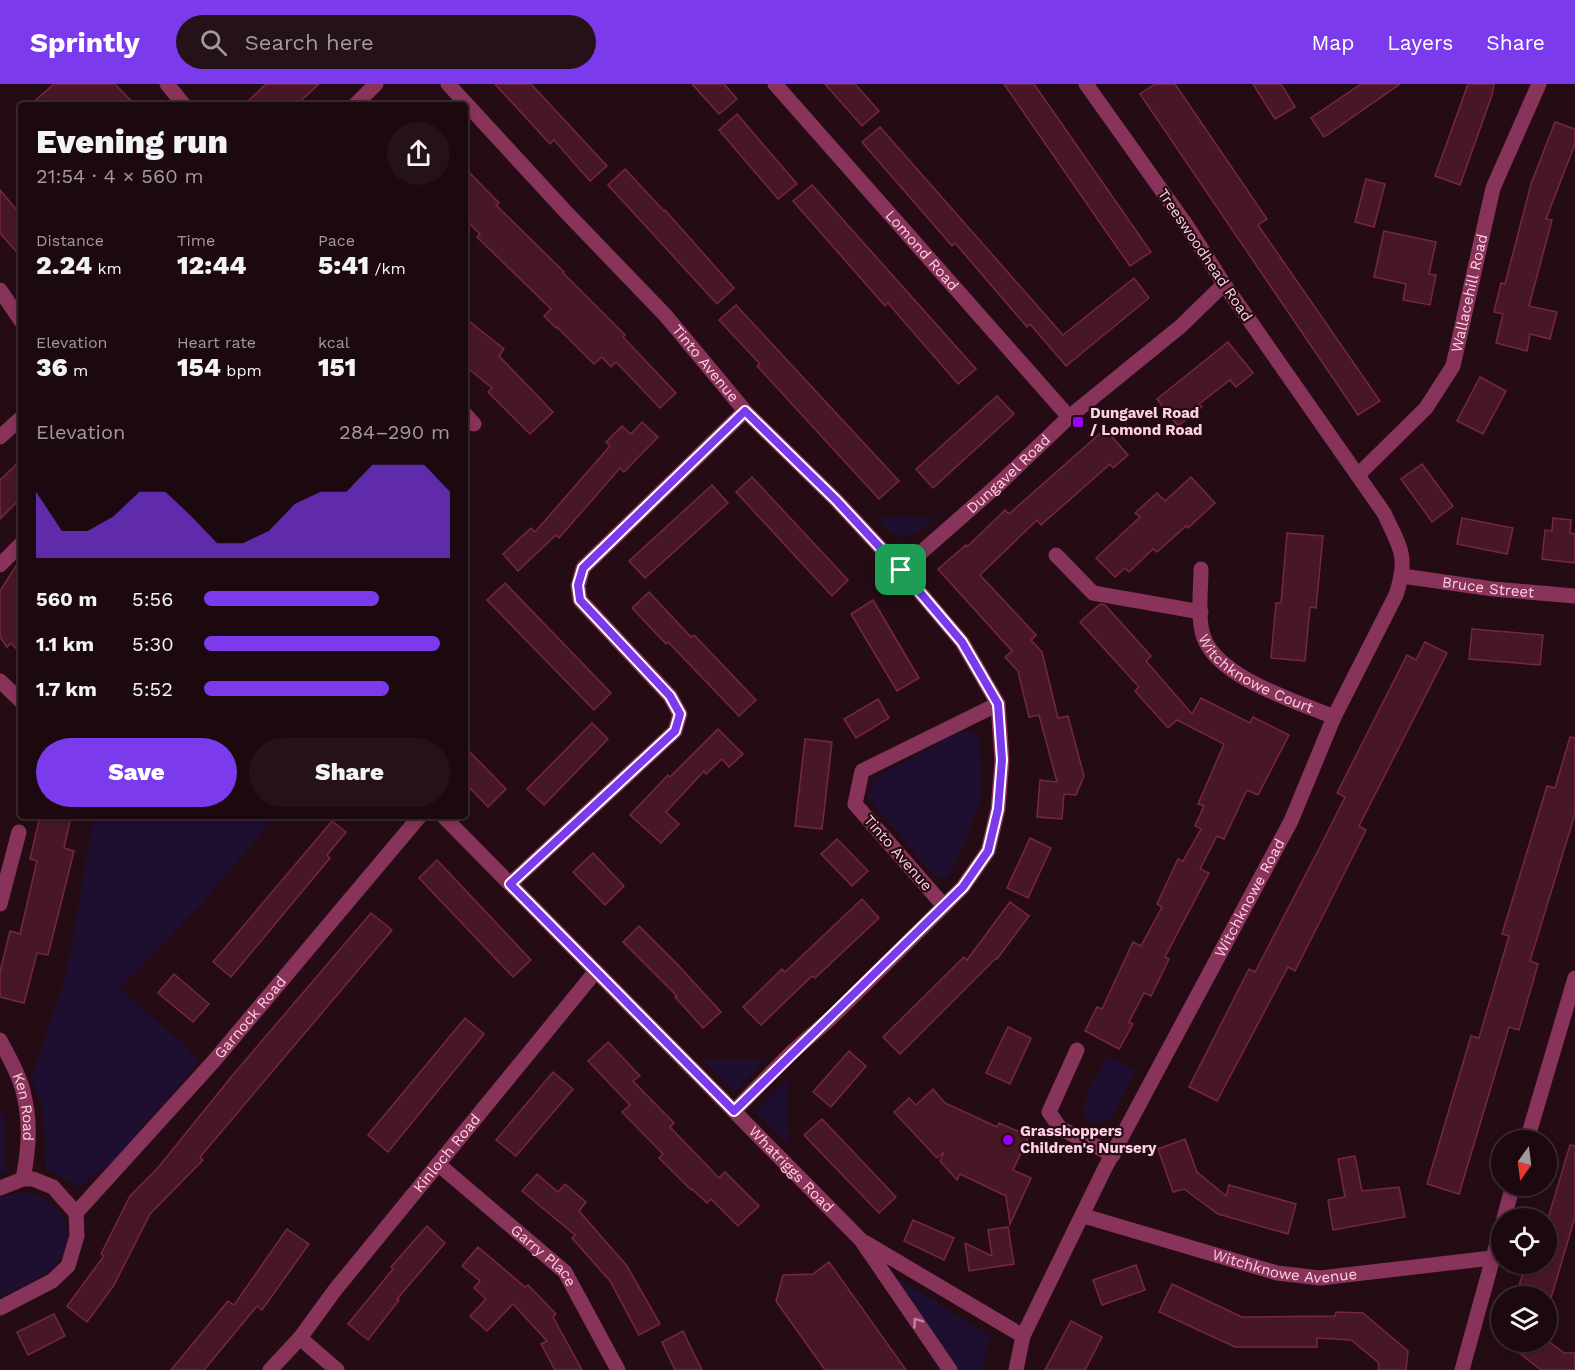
<!DOCTYPE html>
<html lang="en">
<head>
<meta charset="utf-8">
<style>
  :root { --surface:#1c090f; --page:#251218; --text:#f1f3f6; --muted:#a09a9e; --line:#3a2a2f; --accent:#7c3aed }
  body { margin:0; font-family:"Work Sans",sans-serif; background:var(--page); color:var(--text); height:100vh; display:flex; flex-direction:column; font-size:22px; white-space:nowrap }
  * { box-sizing:border-box; margin:0 }
  p { font-size:20px; color:var(--muted) }
  .icon { flex:none; width:33px; height:33px; fill:none; stroke:currentColor; stroke-width:2; stroke-linecap:round; stroke-linejoin:round }
  .map { position:relative; flex:1; overflow:hidden }
  .panel { position:absolute; left:18px; top:18px; width:450px; height:717px; display:flex; flex-direction:column; background:var(--surface); border-radius:6px; box-shadow:0 3px 9px #0003,0 0 0 2px var(--line) }
  .panel>* { flex:none }
  .needle { width:39px; rotate:194deg }
  .fabs { position:absolute; left:1491px; top:1046px; display:grid; gap:12px }
  .fabs a { display:grid; place-items:center; width:66px; height:66px; border-radius:50%; background:var(--surface); box-shadow:0 3px 9px #0003,0 0 0 2px var(--line); font-size:30px }
  .pin { position:absolute; display:grid; place-items:center; width:51px; height:51px; color:#fff; margin:-26px; border-radius:12px; box-shadow:0 3px 9px #0006 }
  .round { display:grid; place-items:center; flex:none; width:63px; height:63px; border-radius:32px; background:var(--page) }
  .headline { display:flex; align-items:center; justify-content:space-between; height:102px; padding:0 18px }
  h1 { font-size:33px; font-weight:800; line-height:45px }
  .stats { display:grid; grid-template-columns:repeat(3,1fr); gap:9px; height:102px; padding:6px 18px }
  .stats div { display:grid; align-content:center }
  .stats b { font-size:26px; font-weight:800 }
  .stats small { font-size:16px; font-weight:400 }
  .stats p { font-size:16px }
  .chart { height:168px; padding:12px 18px }
  .chart p { display:flex; justify-content:space-between }
  .chart svg { width:100%; height:108px; margin-top:6px; fill:var(--accent); opacity:.7 }
  .primary-button { display:flex; gap:12px; margin-top:auto; padding:12px 18px }
  .primary-button a { flex:1; height:69px; border-radius:36px; background:var(--accent); color:#fff; font-size:24px; font-weight:800; line-height:69px; text-align:center }
  .primary-button a+a { background:var(--page); color:var(--text) }
  ul { padding:0 18px; list-style:none; font-size:20px }
  li { display:grid; grid-template-columns:96px 72px 1fr; align-items:center; height:45px }
  li i { height:15px; border-radius:8px; background:var(--accent) }
  header { display:flex; align-items:center; gap:36px; box-sizing:border-box; height:84px; padding:0 30px; background:var(--accent); color:#fff }
  header strong { font-size:28px }
  nav { display:flex; gap:33px; margin-inline-start:auto; font-size:21px }
  .search { width:420px; height:54px; background:var(--page); display:flex; align-items:center; gap:15px; box-sizing:border-box; padding:0 21px; border-radius:33px; color:var(--muted); font-size:22px }
  .map>svg:first-child { display:block }
  .green { fill:#1e0f30 }
  .building { fill:#481725; stroke:#76273e; stroke-width:1.5 }
  .lines { fill:none; stroke-linecap:round; stroke-linejoin:round }
  .minor { stroke:#88335a; stroke-width:15 }
  .oneway { stroke:#c4829e }
  .route-casing { stroke:#fff; stroke-width:12 }
  .route { stroke:#7c3aed; stroke-width:8 }
  .poi-dot { fill:#9900fb; stroke:#250c14; stroke-width:2 }
  .labels { text-anchor:middle; dominant-baseline:central; stroke-width:4.5; stroke-linejoin:round; paint-order:stroke }
  .street-label { font-size:15px; fill:#ffd0e2; stroke:#250c14 }
  .poi-label { font-size:15px; font-weight:bold; fill:#ffd0e2; stroke:#250c14; text-anchor:start }
</style>
</head>
<body>
<header>
<strong>Sprintly</strong>
<div class="search"><svg class="icon" aria-label="search" viewBox="0 0 24 24"><circle cx="10" cy="10" r="6"/><path d="M15 15l6 6"/></svg>Search here</div>
<nav><a>Map</a><a>Layers</a><a>Share</a></nav>
</header>
<div class="map">
<svg width="1575" height="1286" viewBox="0 0 1575 1286">
  <rect width="100%" height="100%" fill="#250c14"/>
  <g class="green">
    <path d="M878,434H934C910,455 901,463 878,434Z"/>
    <polygon points="959,648 978,649 982,708 967,753 948,794 934,792 869,714 873,695"/>
    <polygon points="94,732 109,732 111,734 114,732 276,732 200,821 120,905 185,962 199,978 114,1078 78,1103 46,1084 45,1049 41,1019 31,994 66,890"/>
    <path d="M1108,972L1136,987L1110,1036C1104,1039 1099,1041 1092,1038C1070,1029 1100,986 1108,972Z"/>
    <polygon points="702,975 766,975 734,1008"/>
    <polygon points="787,995 788,1060 755,1027"/>
    <polygon points="0,1028 3,1028 7,1087 0,1090"/>
    <path d="M26,1108C64,1118 83,1152 53,1184C41,1196 15,1206 0,1214V1115L8,1111Z"/>
    <polygon points="897,1194 991,1252 981,1286 937,1286"/>
  </g>
  <g class="building">
    <polygon points="54,0 115,0 135,21 30,21"/>
    <polygon points="266,0 319,0 296,21 244,21"/>
    <polygon points="495,0 531,0 607,82 590,97 554,56 550,60"/>
    <polygon points="692,0 724,0 737,15 719,30"/>
    <polygon points="825,0 855,0 879,27 862,42"/>
    <polygon points="1004,0 1034,0 1151,168 1130,182"/>
    <polygon points="1155,0 1175,0 1267,135 1258,141 1380,317 1358,331 1140,10"/>
    <polygon points="1253,0 1281,0 1295,23 1275,35"/>
    <polygon points="1361,0 1400,0 1324,53 1311,34"/>
    <polygon points="1468,0 1494,0 1492,11 1460,101 1435,92"/>
    <polygon points="737,30 797,100 778,115 719,46"/>
    <polygon points="1555,38 1575,45 1575,60 1546,135 1552,136 1529,222 1557,228 1550,255 1530,250 1527,267 1496,259 1503,230 1494,228 1501,199 1505,200 1531,100"/>
    <polygon points="880,43 1063,251 1134,194 1149,214 1066,282 1030,240 1027,243 955,159 952,162 862,58"/>
    <polygon points="465,84 499,119 496,121 564,188 563,189 625,251 623,253 676,309 660,324 616,278 611,283 602,273 594,280 557,243 556,244 544,232 551,225 477,153 480,150 465,135"/>
    <polygon points="625,85 664,127 665,126 734,204 717,220 608,101"/>
    <polygon points="1366,95 1385,100 1374,143 1355,138"/>
    <polygon points="812,101 976,285 958,300 888,219 885,222 793,117"/>
    <polygon points="0,106 21,131 21,173 0,149"/>
    <polygon points="1384,147 1436,158 1429,190 1436,191 1430,221 1403,216 1406,200 1374,193"/>
    <polygon points="736,221 899,397 879,415 757,282 760,280 719,236"/>
    <polygon points="465,234 504,265 499,272 553,328 530,350 488,308 492,304 465,282"/>
    <polygon points="1228,258 1253,289 1236,303 1230,296 1199,320 1202,323 1178,342 1157,315"/>
    <polygon points="1480,293 1506,307 1483,350 1457,337"/>
    <polygon points="997,312 1014,330 933,404 916,385"/>
    <polygon points="642,338 658,353 624,388 620,384 559,454 556,451 518,487 503,470 531,444 535,448 610,362 606,358 622,342 631,350"/>
    <polygon points="1105,345 1128,371 1113,384 1110,380 1041,441 1037,436 980,491 1036,551 1031,556 1042,568 1058,634 1068,632 1084,692 1076,711 1064,710 1062,735 1037,733 1040,696 1057,698 1039,631 1029,633 1018,587 1005,573 1012,567 938,485 966,461 967,463 1005,426 1009,430"/>
    <polygon points="21,376 21,414 0,435 0,396"/>
    <polygon points="1422,380 1453,422 1432,438 1401,395"/>
    <polygon points="752,393 848,496 832,512 736,408"/>
    <polygon points="1191,393 1215,419 1188,444 1186,442 1157,468 1153,465 1129,488 1125,484 1115,493 1096,474 1140,433 1135,429 1157,409 1165,417"/>
    <polygon points="712,401 728,419 645,494 629,477"/>
    <polygon points="1462,434 1513,444 1507,470 1457,460"/>
    <polygon points="1553,434 1571,436 1570,449 1575,450 1575,479 1542,475 1545,446 1552,447"/>
    <polygon points="1287,449 1323,452 1316,524 1310,523 1305,577 1271,574 1276,519 1281,519"/>
    <polygon points="21,474 21,570 11,559 7,563 0,553 0,507"/>
    <polygon points="505,499 611,609 594,626 487,516"/>
    <polygon points="649,508 691,553 694,551 756,616 739,632 668,558 666,560 632,524"/>
    <polygon points="873,516 919,594 897,607 851,530"/>
    <polygon points="1100,520 1105,521 1151,572 1146,577 1192,630 1201,614 1250,639 1253,633 1289,651 1258,711 1247,706 1224,755 1217,752 1200,785 1209,789 1165,873 1169,875 1151,912 1144,909 1129,938 1133,940 1119,965 1085,947 1097,923 1102,925 1133,858 1141,862 1162,823 1157,820 1178,775 1183,777 1201,745 1195,742 1204,722 1198,720 1224,660 1177,636 1168,644 1135,607 1139,603 1080,538"/>
    <polygon points="1472,545 1543,551 1540,581 1469,575"/>
    <polygon points="1425,558 1447,569 1359,742 1366,746 1295,887 1288,883 1217,1017 1189,1003 1249,885 1255,888 1321,761 1345,713 1337,709 1407,571 1416,576"/>
    <polygon points="878,615 889,634 856,654 844,635"/>
    <polygon points="592,639 608,655 544,721 527,705"/>
    <polygon points="718,645 743,670 729,683 722,675 706,690 704,687 666,728 679,740 661,759 630,731 668,691 670,693"/>
    <polygon points="1570,653 1575,654 1575,730 1530,877 1538,880 1519,946 1509,943 1459,1110 1427,1100 1471,952 1479,954 1509,852 1502,850 1547,702 1555,704"/>
    <polygon points="805,655 832,658 822,745 795,742"/>
    <polygon points="465,663 506,705 488,723 465,699"/>
    <polygon points="40,732 71,732 64,764 74,767 48,871 37,869 24,919 0,913 0,888 10,847 20,850 37,777 30,775"/>
    <polygon points="332,737 346,748 327,771 330,774 231,893 213,878"/>
    <polygon points="1030,754 1051,764 1028,814 1007,804"/>
    <polygon points="837,755 868,787 852,802 821,770"/>
    <polygon points="593,769 624,802 605,821 573,788"/>
    <polygon points="437,776 531,876 513,893 419,794"/>
    <polygon points="862,815 879,834 815,894 812,892 761,941 743,923 782,885 785,888"/>
    <polygon points="1010,818 1029,832 997,875 996,874 900,970 883,953 964,873 967,876"/>
    <polygon points="371,829 392,846 200,1073 203,1076 150,1130 114,1201 87,1238 67,1222 104,1172 101,1170 130,1112 157,1085 232,992"/>
    <polygon points="639,842 679,882 721,928 703,944 675,913 677,912 623,858"/>
    <polygon points="174,890 209,920 193,938 158,909"/>
    <polygon points="465,934 484,950 388,1068 368,1051"/>
    <polygon points="1008,943 1031,954 1010,1000 986,989"/>
    <polygon points="608,958 640,992 633,997 674,1039 670,1043 719,1094 725,1088 759,1122 738,1142 711,1115 707,1119 692,1105 691,1106 659,1074 663,1070 622,1028 630,1021 588,977"/>
    <polygon points="849,967 866,982 831,1023 813,1008"/>
    <polygon points="553,988 573,1005 516,1072 496,1056"/>
    <polygon points="933,1005 945,1019 997,1043 999,1039 1029,1052 1013,1086 1031,1094 1010,1140 1006,1112 960,1090 957,1096 940,1077 944,1068 937,1074 894,1028 909,1014 916,1021"/>
    <polygon points="822,1035 896,1113 879,1129 804,1051"/>
    <polygon points="1185,1055 1197,1088 1226,1112 1229,1101 1296,1120 1288,1150 1218,1130 1184,1105 1173,1108 1158,1065"/>
    <polygon points="1570,1061 1575,1062 1575,1133 1551,1214 1546,1212 1516,1212 1526,1179 1546,1179 1546,1141"/>
    <polygon points="1355,1072 1362,1107 1399,1103 1405,1133 1333,1146 1328,1116 1345,1113 1338,1075"/>
    <polygon points="537,1090 558,1108 565,1100 586,1118 579,1127 627,1182 660,1240 639,1251 610,1197 572,1154 575,1151 522,1107"/>
    <polygon points="913,1136 954,1154 944,1176 904,1157"/>
    <polygon points="427,1142 445,1159 397,1215 399,1216 368,1256 348,1240 393,1185 391,1183"/>
    <polygon points="1008,1143 1014,1180 969,1187 965,1159 992,1172 988,1146"/>
    <polygon points="287,1145 309,1160 262,1226 257,1222 204,1286 171,1286 228,1217 234,1221"/>
    <polygon points="478,1163 525,1203 528,1201 556,1230 553,1233 582,1286 555,1286 541,1260 547,1257 513,1220 487,1247 470,1232 486,1215 474,1204 480,1197 462,1182"/>
    <polygon points="829,1178 906,1286 825,1286 776,1217 783,1191 813,1190"/>
    <polygon points="1136,1181 1145,1206 1102,1221 1093,1196"/>
    <polygon points="1172,1200 1242,1233 1335,1232 1336,1228 1363,1229 1408,1267 1406,1286 1378,1286 1379,1279 1351,1256 1317,1254 1317,1263 1235,1263 1159,1228"/>
    <polygon points="54,1230 65,1252 28,1271 17,1248"/>
    <polygon points="1071,1237 1102,1253 1085,1286 1045,1286"/>
    <polygon points="683,1247 692,1266 702,1286 675,1286 662,1258"/>
    <polygon points="1504,1257 1548,1257 1564,1269 1575,1269 1575,1286 1541,1286"/>
  </g>
  <g class="lines">
    <g class="minor">
      <polyline points="167,0 184,21"/>
      <path id="s1" d="M448,0L565,127L666,232L745,327L836,416L901,486L962,558L998,620L1002,676L998,725L988,767L963,803L944,822L832,933L791,969L734,1027"/>
      <path id="s2" d="M775,0L1069,333"/>
      <polyline points="355,21 376,0"/>
      <polyline points="0,206 21,237"/>
      <polyline points="465,330 474,340"/>
      <polyline points="0,353 21,334"/>
      <path id="s3" d="M1358,391L1426,324L1453,282L1493,104L1539,0"/>
      <polyline points="1056,471 1093,509 1201,528"/>
      <polyline points="0,481 21,460"/>
      <path id="s4" d="M1201,485C1201,505 1197,536 1204,554C1219,594 1296,617 1334,633"/>
      <path id="s5" d="M901,486L1000,399L1069,333L1181,242L1224,200"/>
      <path id="s6" d="M1402,492L1493,505L1575,512"/>
      <polyline points="0,597 21,617"/>
      <path id="s7" d="M443,732L861,1156L950,1286"/>
      <polyline points="510,800 675,647 680,630 670,612 580,516 578,502 583,484 745,327"/>
      <polyline points="0,820 19,748"/>
      <polyline points="944,822 855,720 862,687 998,620"/>
      <path id="s8" d="M0,956C8,972 19,990 23,1007C31,1038 29,1064 23,1095"/>
      <polyline points="1077,966 1049,1028 1060,1044 1113,1071"/>
      <polyline points="1527,1056 1575,894"/>
      <path id="s9" d="M438,1080L565,1188L618,1286"/>
      <polyline points="0,1104 23,1095 33,1095 53,1103 76,1129 77,1152 68,1182 52,1197 0,1224"/>
      <path id="s10" d="M76,1129L213,978L420,732"/>
      <path id="s11" d="M1084,1132L1277,1189L1320,1194L1492,1174"/>
      <polyline points="1504,1134 1513,1101"/>
      <polyline points="866,1159 1023,1252"/>
      <polyline points="300,1254 337,1286"/>
      <path id="s12" d="M270,1286L300,1254L335,1206L596,887"/>
      <path id="s13" d="M1016,1286L1023,1252L1105,1084L1291,737L1334,633L1396,511C1409,471 1400,464 1384,429L1224,200L1187,142L1086,0"/>
      <polyline points="1462,1286 1502,1141"/>
    </g>
  </g>
  <defs><path id="oneway-chevron" d="M-2-3.5L2.5 0L-2 3.5" fill="none" stroke-width="1.6" stroke-linecap="round" stroke-linejoin="round" transform="scale(1.5)"/></defs>
  <use class="oneway" href="#oneway-chevron" transform="translate(917 1238) rotate(-125)"/>
  <g class="lines">
    <defs>
      <polygon id="route" points="745,327 836,416 901,486 962,558 998,620 1002,676 998,725 988,767 963,803 734,1027 510,800 675,647 680,630 670,612 580,516 578,501 583,484"/>
    </defs>
    <use href="#route" class="route-casing"/>
    <use href="#route" class="route"/>
  </g>
  <g class="poi-dot">
    <rect x="1072" y="332" width="12" height="12" rx="3"/>
    <circle cx="1008" cy="1056" r="6"/>
  </g>
  <g class="labels">
    <g class="street-label">
      <text stroke="none"><textPath href="#s2" startOffset="222">Lomond Road</textPath></text>
      <text transform="translate(1205 171) rotate(56)">Treeswoodhead Road</text>
      <text stroke="none"><textPath href="#s3" startOffset="220">Wallacehill Road</textPath></text>
      <text stroke="none"><textPath href="#s1" startOffset="380">Tinto Avenue</textPath></text>
      <text stroke="none"><textPath href="#s5" startOffset="144">Dungavel Road</textPath></text>
      <text stroke="none"><textPath href="#s6" startOffset="87">Bruce Street</textPath></text>
      <text stroke="none"><textPath href="#s4" startOffset="134">Witchknowe Court</textPath></text>
      <text transform="translate(898 769) rotate(49)">Tinto Avenue</text>
      <text stroke="none"><textPath href="#s13" startOffset="528">Witchknowe Road</textPath></text>
      <text stroke="none"><textPath href="#s10" startOffset="262">Garnock Road</textPath></text>
      <text stroke="none"><textPath href="#s8" startOffset="72">Ken Road</textPath></text>
      <text stroke="none"><textPath href="#s12" startOffset="280">Kinloch Road</textPath></text>
      <text stroke="none"><textPath href="#s7" startOffset="496">Whatriggs Road</textPath></text>
      <text stroke="none"><textPath href="#s9" startOffset="140">Garry Place</textPath></text>
      <text stroke="none"><textPath href="#s11" startOffset="208">Witchknowe Avenue</textPath></text>
    </g>
    <g class="poi-label">
      <text x="1090" y="329">Dungavel Road<tspan x="1090" dy="17">/ Lomond Road</tspan></text>
      <text x="1020" y="1047">Grasshoppers<tspan x="1020" dy="17">Children's Nursery</tspan></text>
    </g>
  </g>
</svg>
<div class="fabs">
<a><svg class="needle" viewBox="-14 -14 28 28"><path d="M0-13l5 13h-10z" fill="#e53935"/><path d="M0 13l5-13h-10z" fill="#a09a9e"/></svg></a>
<a><svg class="icon" aria-label="locate" viewBox="0 0 24 24"><circle cx="12" cy="12" r="6"/><path d="M12 2v4M12 18v4M2 12h4M18 12h4"/></svg></a>
<a><svg class="icon" aria-label="layers" viewBox="0 0 24 24"><path d="M12 4l9 5-9 5-9-5zM3 14l9 5 9-5"/></svg></a>
</div>
<div class="pin" style="left:901px;top:486px;background:#1e9e55"><svg class="icon" aria-label="arrive" viewBox="0 0 24 24"><path d="M6 21V4h12l-3 4 3 4H6"/></svg></div>
<section class="panel">
<div class="headline"><div><h1>Evening run</h1><p>21:54 · 4 × 560 m</p></div><a class="round"><svg class="icon" aria-label="share" viewBox="0 0 24 24"><path d="M12 15V3M7 8l5-5 5 5M5 13v7h14v-7"/></svg></a></div>
<div class="stats">
<div><p>Distance</p><b>2.24<small> km</small></b></div>
<div><p>Time</p><b>12:44</b></div>
<div><p>Pace</p><b>5:41<small> /km</small></b></div>
</div>
<div class="stats">
<div><p>Elevation</p><b>36<small> m</small></b></div>
<div><p>Heart rate</p><b>154<small> bpm</small></b></div>
<div><p>kcal</p><b>151</b></div>
</div>
<div class="chart"><p><span>Elevation</span>284–290 m</p>
<svg viewBox="0 0 160 44" preserveAspectRatio="none"><path d="M0 44V17L10 33L20 33L30 27L40 17L50 17L60 27L70 38L80 38L90 33L100 22L110 17L120 17L130 6L140 6L150 6L160 17V44z"/></svg>
</div>
<ul>
<li><b>560 m</b>5:56<i style="width:71%"></i></li>
<li><b>1.1 km</b>5:30<i style="width:96%"></i></li>
<li><b>1.7 km</b>5:52<i style="width:75%"></i></li>
</ul>
<div class="primary-button"><a>Save</a><a>Share</a></div>
</section>
</div>
</body>
</html>
